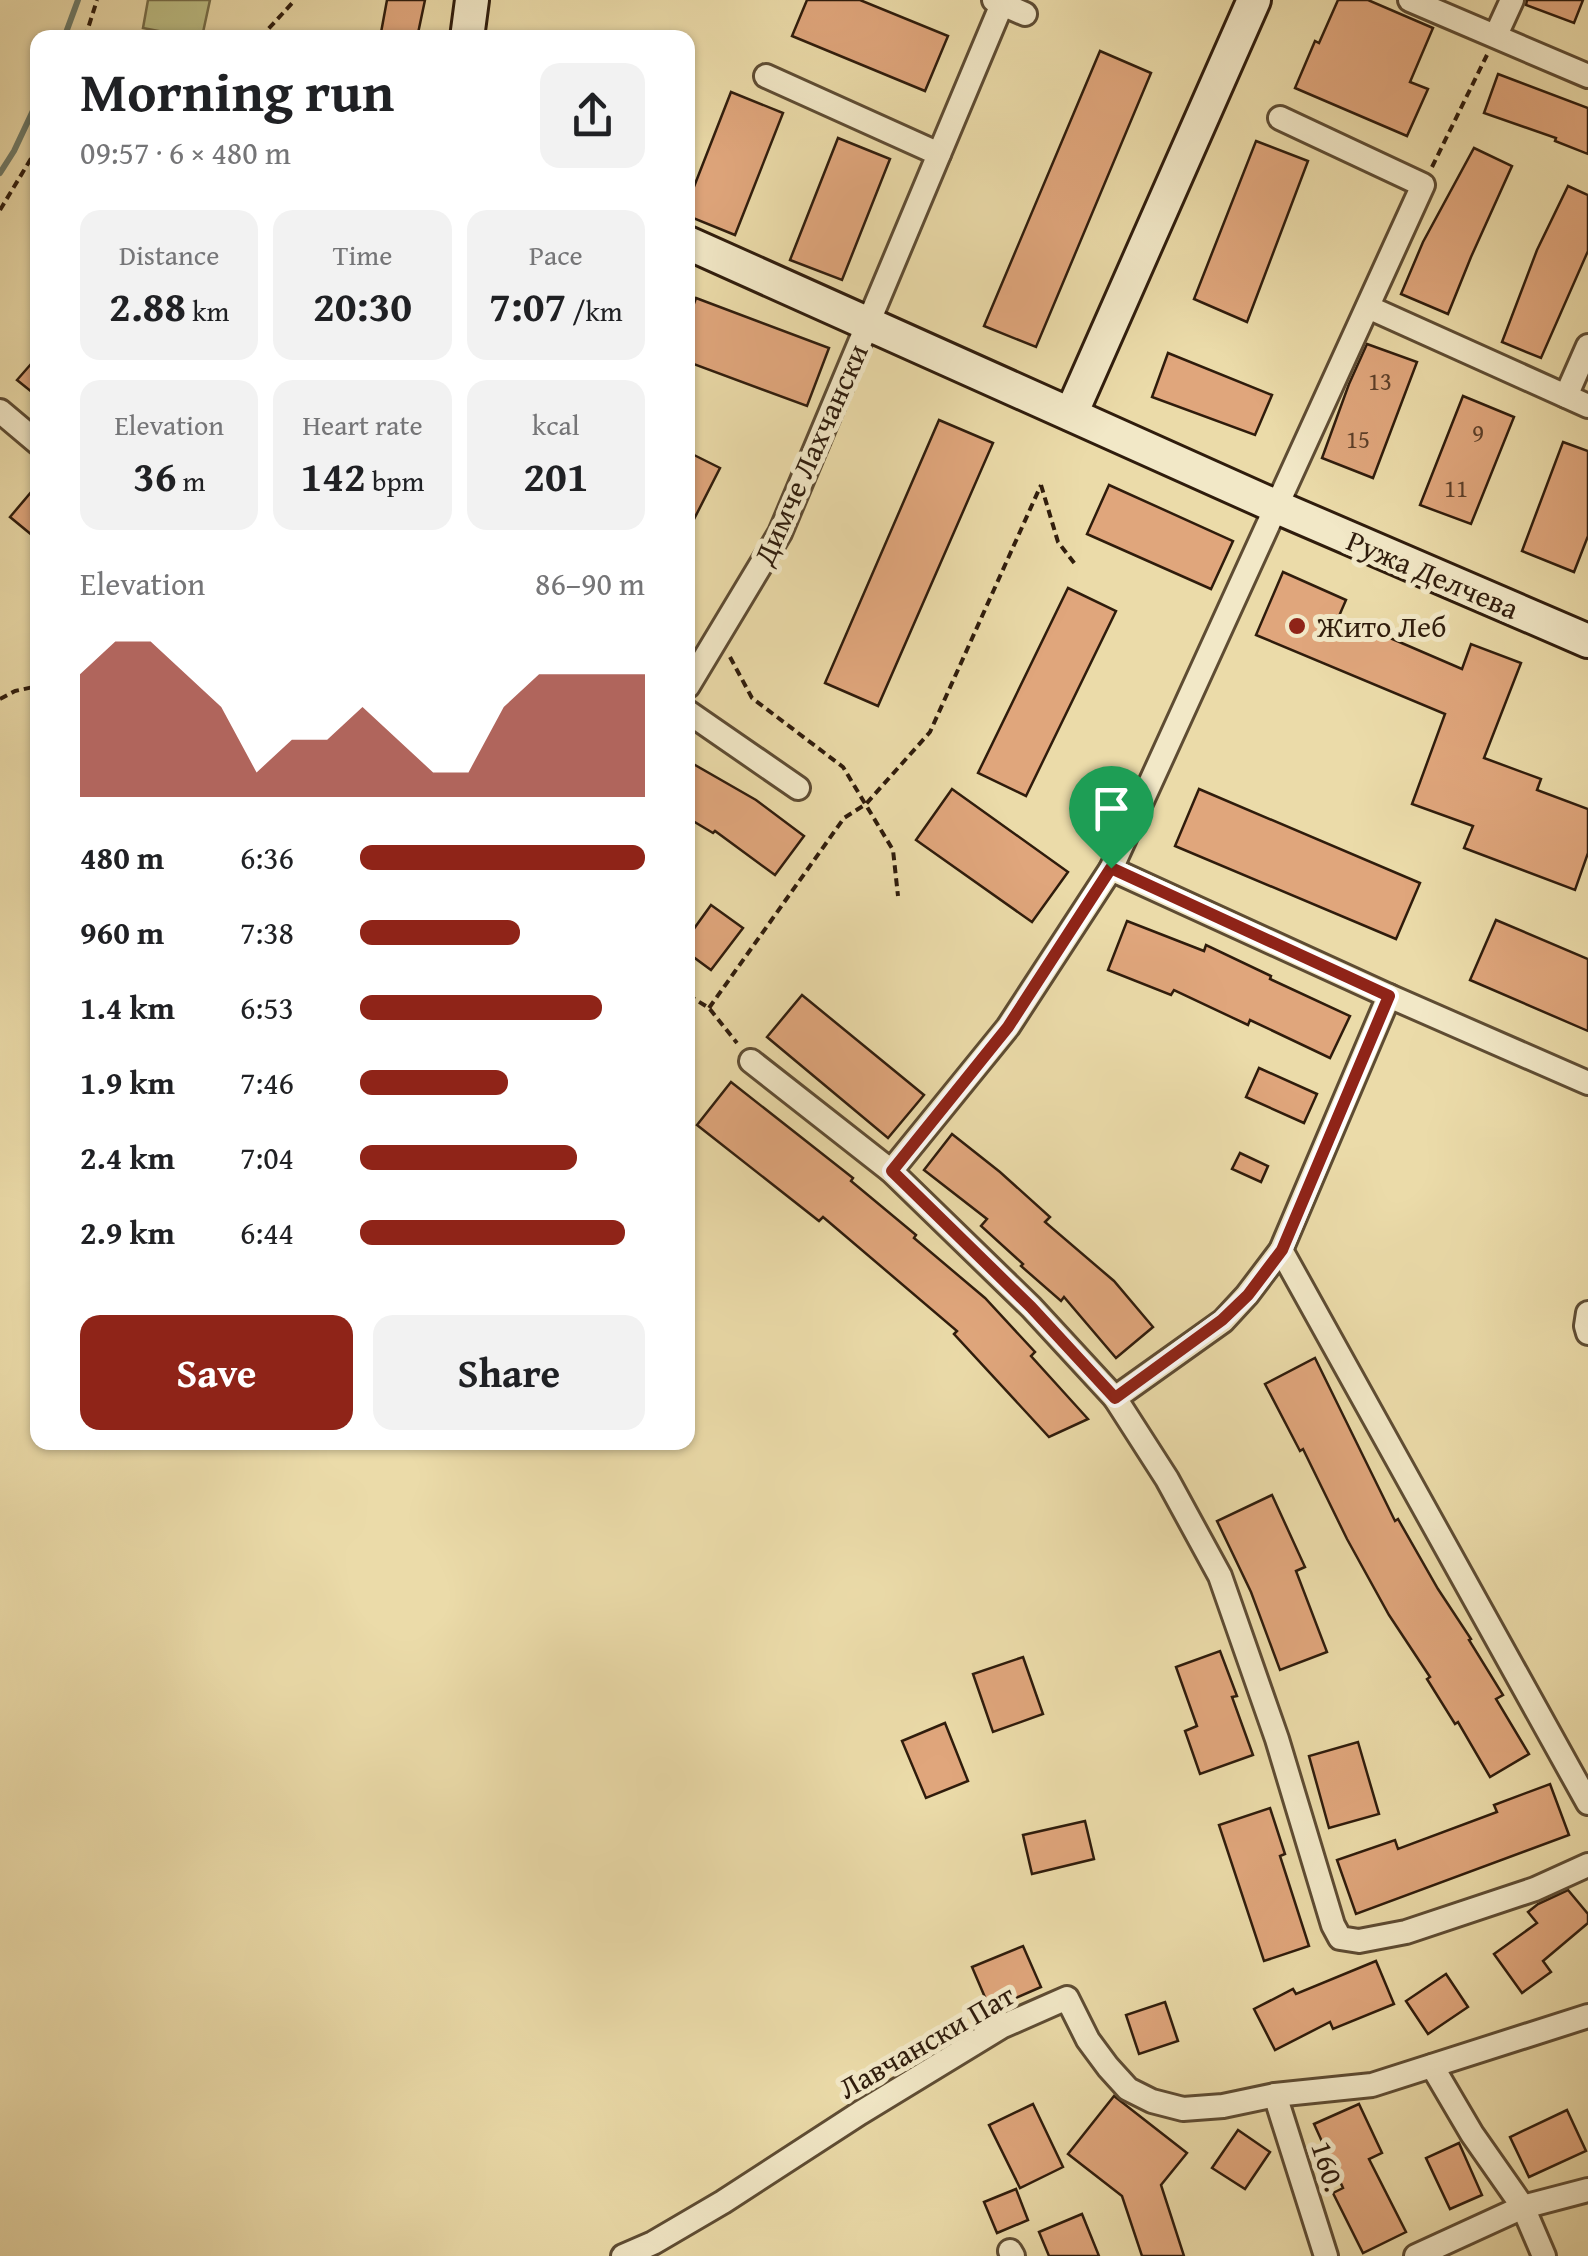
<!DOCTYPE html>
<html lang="en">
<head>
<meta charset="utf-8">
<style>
  :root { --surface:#fff; --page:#f2f2f2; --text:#202124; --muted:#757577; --accent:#8f2418 }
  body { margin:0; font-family:"Gentium Book Plus",serif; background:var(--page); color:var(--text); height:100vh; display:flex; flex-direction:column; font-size:38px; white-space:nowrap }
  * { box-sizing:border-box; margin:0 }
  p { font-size:32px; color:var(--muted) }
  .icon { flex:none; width:55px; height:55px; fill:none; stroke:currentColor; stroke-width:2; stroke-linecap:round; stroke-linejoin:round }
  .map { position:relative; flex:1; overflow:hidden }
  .side { position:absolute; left:30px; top:30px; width:665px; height:1420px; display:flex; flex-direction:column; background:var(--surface); border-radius:20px; box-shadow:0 2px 8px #0004 }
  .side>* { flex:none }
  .pin { position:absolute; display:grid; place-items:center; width:85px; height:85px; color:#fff; margin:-102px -42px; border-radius:50% 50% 50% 0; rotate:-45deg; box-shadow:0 0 10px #0007 }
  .pin .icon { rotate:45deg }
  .round { display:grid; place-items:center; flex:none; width:105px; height:105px; border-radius:20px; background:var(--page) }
  .head { display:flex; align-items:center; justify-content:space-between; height:170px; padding:0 50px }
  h1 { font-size:55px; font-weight:700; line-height:75px }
  .metrics { display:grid; grid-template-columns:repeat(3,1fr); gap:15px; height:170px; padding:10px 50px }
  .metrics div { display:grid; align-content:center; border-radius:20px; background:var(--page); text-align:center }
  .metrics b { font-size:42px; font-weight:700 }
  .metrics small { font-size:28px; font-weight:400 }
  .metrics p { font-size:28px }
  .chart { height:280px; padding:20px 50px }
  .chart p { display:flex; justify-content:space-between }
  .chart svg { width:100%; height:180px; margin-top:10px; fill:var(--accent); opacity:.7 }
  .cta { display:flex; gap:20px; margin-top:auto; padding:20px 50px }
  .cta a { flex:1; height:115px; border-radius:20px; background:var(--accent); color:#fff; font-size:40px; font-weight:700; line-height:115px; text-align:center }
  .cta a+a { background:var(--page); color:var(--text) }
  ul { padding:0 50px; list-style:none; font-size:32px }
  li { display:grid; grid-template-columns:160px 120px 1fr; align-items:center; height:75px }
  li i { height:25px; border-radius:12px; background:var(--accent) }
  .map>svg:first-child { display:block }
  .green { fill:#bdbe84; stroke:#766d48; stroke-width:2.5 }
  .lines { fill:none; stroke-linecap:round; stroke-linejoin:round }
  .stream { stroke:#6e7b69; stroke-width:6 }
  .building { fill:#e0a67c; stroke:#2f1c0c; stroke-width:2.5 }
  .street-casing { stroke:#5e4c33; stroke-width:28 }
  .secondary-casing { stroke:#2f1c0c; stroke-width:38 }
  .path { stroke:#2f1c0c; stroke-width:4; stroke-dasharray:8 5; stroke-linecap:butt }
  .street { stroke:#f2e8c7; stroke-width:22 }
  .secondary { stroke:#f2e8c7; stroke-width:32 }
  .route-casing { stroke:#fff; stroke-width:20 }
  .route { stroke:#8f2418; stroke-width:12 }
  .poi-dot { fill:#8f2418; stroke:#f2e8c7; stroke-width:4 }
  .labels { text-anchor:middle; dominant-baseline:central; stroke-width:10; stroke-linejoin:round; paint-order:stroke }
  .number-label { font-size:25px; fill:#5b3e28 }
  .street-label { font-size:30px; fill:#2f1c0c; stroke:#f2e8c7 }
  .poi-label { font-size:30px; fill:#2f1c0c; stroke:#f2e8c7; text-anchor:start }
</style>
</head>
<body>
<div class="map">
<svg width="1588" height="2256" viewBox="0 0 1588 2256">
  <rect width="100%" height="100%" fill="#ebdba9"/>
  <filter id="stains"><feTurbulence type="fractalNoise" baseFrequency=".002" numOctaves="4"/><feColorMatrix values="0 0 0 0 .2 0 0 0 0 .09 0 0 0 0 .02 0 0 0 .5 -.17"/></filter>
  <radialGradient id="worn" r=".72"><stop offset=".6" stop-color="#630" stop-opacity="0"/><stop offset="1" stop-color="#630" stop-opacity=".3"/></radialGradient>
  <polygon class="green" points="148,0 210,0 202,37 189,37 143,28"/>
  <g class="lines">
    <g class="stream">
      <polyline points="64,38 78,0"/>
      <polyline points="0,173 14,151 38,100"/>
    </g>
  </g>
  <g class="building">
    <polygon points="387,0 425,0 417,38 380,38"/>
    <polygon points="807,0 860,0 948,36 925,91 792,36"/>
    <polygon points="1338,0 1368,0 1433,28 1410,82 1428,89 1407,136 1295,88 1315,41 1319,43"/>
    <polygon points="1527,0 1583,0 1574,23 1526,5"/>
    <polygon points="1100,51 1151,73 1036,347 984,326"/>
    <polygon points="1498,74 1588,108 1588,154 1555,141 1556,138 1484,113"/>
    <polygon points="731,92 783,113 735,235 688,216 688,202"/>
    <polygon points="838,138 890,159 842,280 790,260"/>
    <polygon points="1256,141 1308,161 1247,322 1194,299"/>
    <polygon points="1474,148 1512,166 1471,257 1448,314 1401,294 1423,242"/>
    <polygon points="1568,186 1588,195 1588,251 1541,358 1502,342 1537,250"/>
    <polygon points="696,298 829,348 807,406 688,362 688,320"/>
    <polygon points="1367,344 1417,362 1373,478 1322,458 1349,384"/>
    <polygon points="1168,353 1272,395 1255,435 1152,397"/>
    <polygon points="38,356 38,397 17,380"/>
    <polygon points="1463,396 1514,417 1471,524 1420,505"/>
    <polygon points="939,420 993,443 878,706 825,683"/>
    <polygon points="1563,442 1588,451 1588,536 1574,572 1522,551"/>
    <polygon points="688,452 720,468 688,531"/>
    <polygon points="38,484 38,540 10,517"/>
    <polygon points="1109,485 1233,541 1211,589 1087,534"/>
    <polygon points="1283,572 1346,600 1339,616 1462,669 1471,644 1521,663 1484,758 1541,779 1537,790 1588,809 1588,853 1575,890 1464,848 1473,826 1412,804 1445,714 1256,635"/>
    <polygon points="1068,588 1116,611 1026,796 978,773"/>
    <polygon points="688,761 756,800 804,836 775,875 715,831 713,833 688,818"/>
    <polygon points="952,789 1068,872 1032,922 916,840"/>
    <polygon points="1199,789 1420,883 1396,939 1175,846"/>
    <polygon points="711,905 743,928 711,970 688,953 688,937"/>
    <polygon points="1496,920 1588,959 1588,1031 1470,980"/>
    <polygon points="1127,921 1204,951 1206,945 1271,976 1270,979 1350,1016 1330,1058 1250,1020 1248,1025 1174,990 1171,995 1108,970"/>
    <polygon points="802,995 924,1095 888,1138 767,1037"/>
    <polygon points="1259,1068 1317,1094 1304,1123 1246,1097"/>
    <polygon points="731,1082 853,1178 851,1181 916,1235 914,1238 985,1298 1035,1352 1031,1356 1088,1419 1049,1437 954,1334 957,1331 823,1217 819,1221 697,1125"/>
    <polygon points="952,1134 1000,1172 1050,1217 1045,1222 1114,1281 1153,1327 1116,1358 1064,1297 1061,1301 1021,1266 1023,1264 981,1226 987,1219 924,1170"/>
    <polygon points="1240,1153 1268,1166 1261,1182 1232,1169"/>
    <polygon points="1315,1358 1395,1521 1398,1519 1438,1589 1471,1639 1469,1640 1503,1695 1496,1699 1529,1754 1490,1777 1458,1722 1455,1724 1427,1679 1430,1677 1389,1615 1347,1539 1303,1449 1300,1451 1265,1384"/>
    <polygon points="1272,1495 1305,1567 1296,1571 1327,1652 1280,1670 1251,1592 1217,1521"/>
    <polygon points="1220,1651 1237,1696 1232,1697 1253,1755 1200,1774 1185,1731 1197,1726 1176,1667"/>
    <polygon points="1023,1657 1043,1714 993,1732 973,1674"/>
    <polygon points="945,1723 968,1781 926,1798 902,1741"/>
    <polygon points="1358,1742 1379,1814 1329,1828 1309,1756"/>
    <polygon points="1550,1784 1569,1835 1356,1914 1337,1860 1395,1840 1398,1849 1497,1812 1494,1805"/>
    <polygon points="1270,1808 1285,1854 1280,1856 1309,1946 1264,1961 1219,1825"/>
    <polygon points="1085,1821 1094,1859 1032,1874 1023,1835"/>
    <polygon points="1568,1890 1588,1914 1588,1923 1543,1961 1551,1972 1522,1993 1494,1954 1537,1923 1528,1912 1538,1904"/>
    <polygon points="1023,1946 1041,1987 990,2009 972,1967"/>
    <polygon points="1376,1961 1394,2004 1333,2029 1330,2022 1275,2050 1254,2009 1293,1989 1296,1994"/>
    <polygon points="1446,1974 1468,2007 1428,2034 1406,2001"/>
    <polygon points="1165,2002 1178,2041 1139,2054 1126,2015"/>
    <polygon points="1114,2096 1187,2153 1161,2185 1184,2256 1142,2256 1122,2196 1068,2154"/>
    <polygon points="1033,2104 1063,2167 1020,2188 989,2125"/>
    <polygon points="1359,2104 1382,2153 1369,2159 1406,2232 1363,2253 1333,2193 1343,2188 1314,2124"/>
    <polygon points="1567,2110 1586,2151 1529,2177 1510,2137"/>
    <polygon points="1238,2130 1270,2152 1245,2189 1212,2168"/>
    <polygon points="1459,2143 1482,2195 1450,2209 1426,2158"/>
    <polygon points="1016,2189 1028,2220 997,2233 984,2202"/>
    <polygon points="1082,2214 1099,2256 1049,2256 1039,2232"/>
  </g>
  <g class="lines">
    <defs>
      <g id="street">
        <polyline points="1410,0 1588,76"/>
        <polyline points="1002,4 1025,14"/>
        <polyline points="1496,35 1512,0"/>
        <polyline points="766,76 939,154"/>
        <polyline points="1368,307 1588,406"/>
        <polyline points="1566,396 1588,346"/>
        <polyline points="0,411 38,443"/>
        <polyline points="688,686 780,533 1002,4 994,0"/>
        <polyline points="688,712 798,788"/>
        <polyline points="1111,869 1389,996 1588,1083"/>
        <polyline points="751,1061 891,1171 1031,1307 1115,1398 1167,1479 1220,1576 1277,1739 1333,1925 1340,1938 1359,1941 1406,1932 1535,1889 1588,1865"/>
        <polyline points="891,1171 1008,1027 1111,869 1423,185 1280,118"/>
        <polyline points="1281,1250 1588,1803"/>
        <polyline points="1588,1313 1586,1326 1588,1333"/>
        <polyline points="1115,1398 1223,1321 1247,1295 1281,1250 1389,996"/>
        <polyline points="1432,2066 1472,2134 1523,2207 1544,2256"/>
        <polyline points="1275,2095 1326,2256"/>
        <polyline points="1010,2251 1013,2256"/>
        <polyline points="623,2256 653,2243 723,2202 860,2113 1001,2027 1067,1998 1088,2040 1108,2067 1128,2089 1152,2101 1183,2109 1223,2106 1275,2095 1372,2085 1588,2016"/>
        <polyline points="1416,2256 1523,2207 1588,2190"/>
      </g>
      <g id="secondary">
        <polyline points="467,38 472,0"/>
        <polyline points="688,243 1277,507 1588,641"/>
        <polyline points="1071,414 1254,0"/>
      </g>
    </defs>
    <use href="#street" class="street-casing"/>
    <use href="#secondary" class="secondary-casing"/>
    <g class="path">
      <polyline points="85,38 97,0"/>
      <polyline points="260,38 295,0"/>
      <polyline points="1432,167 1487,55"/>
      <polyline points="0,210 38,147"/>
      <polyline points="1041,485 1058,542 1075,564"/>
      <polyline points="730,657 752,698 843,767 893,850 898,896"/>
      <polyline points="0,699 15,691 38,686"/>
      <polyline points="688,995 709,1008 737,1043"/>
      <polyline points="709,1008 844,818 866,804 930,732 1041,485"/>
    </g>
    <use href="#street" class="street"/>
    <use href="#secondary" class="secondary"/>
  </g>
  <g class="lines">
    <defs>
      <polygon id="route" points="1111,868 1389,996 1282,1250 1248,1295 1222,1320 1115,1398 1031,1307 892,1171 1008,1027"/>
    </defs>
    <use href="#route" class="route-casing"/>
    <use href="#route" class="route"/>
  </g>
  <circle class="poi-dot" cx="1297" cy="626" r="10"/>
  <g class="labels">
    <g class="number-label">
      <text x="1380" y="381">13</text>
      <text x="1478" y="433">9</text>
      <text x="1358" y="439">15</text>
      <text x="1456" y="488">11</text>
    </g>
    <g class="street-label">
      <text transform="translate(810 454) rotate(-66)">Димче Лахчански</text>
      <text transform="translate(1433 574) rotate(23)">Ружа Делчева</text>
      <text transform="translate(926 2041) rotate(-30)">Лавчански Пат</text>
      <text transform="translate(1329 2166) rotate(72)">160.</text>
    </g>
    <g class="poi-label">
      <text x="1317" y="626">Жито Леб</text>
    </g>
  </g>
  <rect width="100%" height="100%" filter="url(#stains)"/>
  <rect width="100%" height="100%" fill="url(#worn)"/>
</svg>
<div class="pin" style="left:1111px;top:868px;background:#1e9e55"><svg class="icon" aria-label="arrive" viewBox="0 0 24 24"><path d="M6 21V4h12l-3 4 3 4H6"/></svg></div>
<section class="side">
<div class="head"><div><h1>Morning run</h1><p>09:57 · 6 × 480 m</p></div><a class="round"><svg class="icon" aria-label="share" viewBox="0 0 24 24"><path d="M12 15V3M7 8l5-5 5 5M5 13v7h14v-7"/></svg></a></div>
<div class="metrics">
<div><p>Distance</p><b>2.88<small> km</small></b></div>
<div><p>Time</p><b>20:30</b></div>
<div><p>Pace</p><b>7:07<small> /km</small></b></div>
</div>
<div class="metrics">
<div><p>Elevation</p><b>36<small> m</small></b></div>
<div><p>Heart rate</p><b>142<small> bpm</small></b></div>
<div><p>kcal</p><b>201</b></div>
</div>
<div class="chart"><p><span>Elevation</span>86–90 m</p>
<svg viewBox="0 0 160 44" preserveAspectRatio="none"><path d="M0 44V14L10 6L20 6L30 14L40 22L50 38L60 30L70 30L80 22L90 30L100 38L110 38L120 22L130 14L140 14L150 14L160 14V44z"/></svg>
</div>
<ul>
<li><b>480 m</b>6:36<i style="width:100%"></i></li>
<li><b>960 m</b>7:38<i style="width:56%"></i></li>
<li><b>1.4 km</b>6:53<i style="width:85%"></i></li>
<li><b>1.9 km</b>7:46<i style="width:52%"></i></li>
<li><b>2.4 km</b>7:04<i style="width:76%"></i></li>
<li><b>2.9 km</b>6:44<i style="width:93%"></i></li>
</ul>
<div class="cta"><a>Save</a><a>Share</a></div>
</section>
</div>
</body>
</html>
